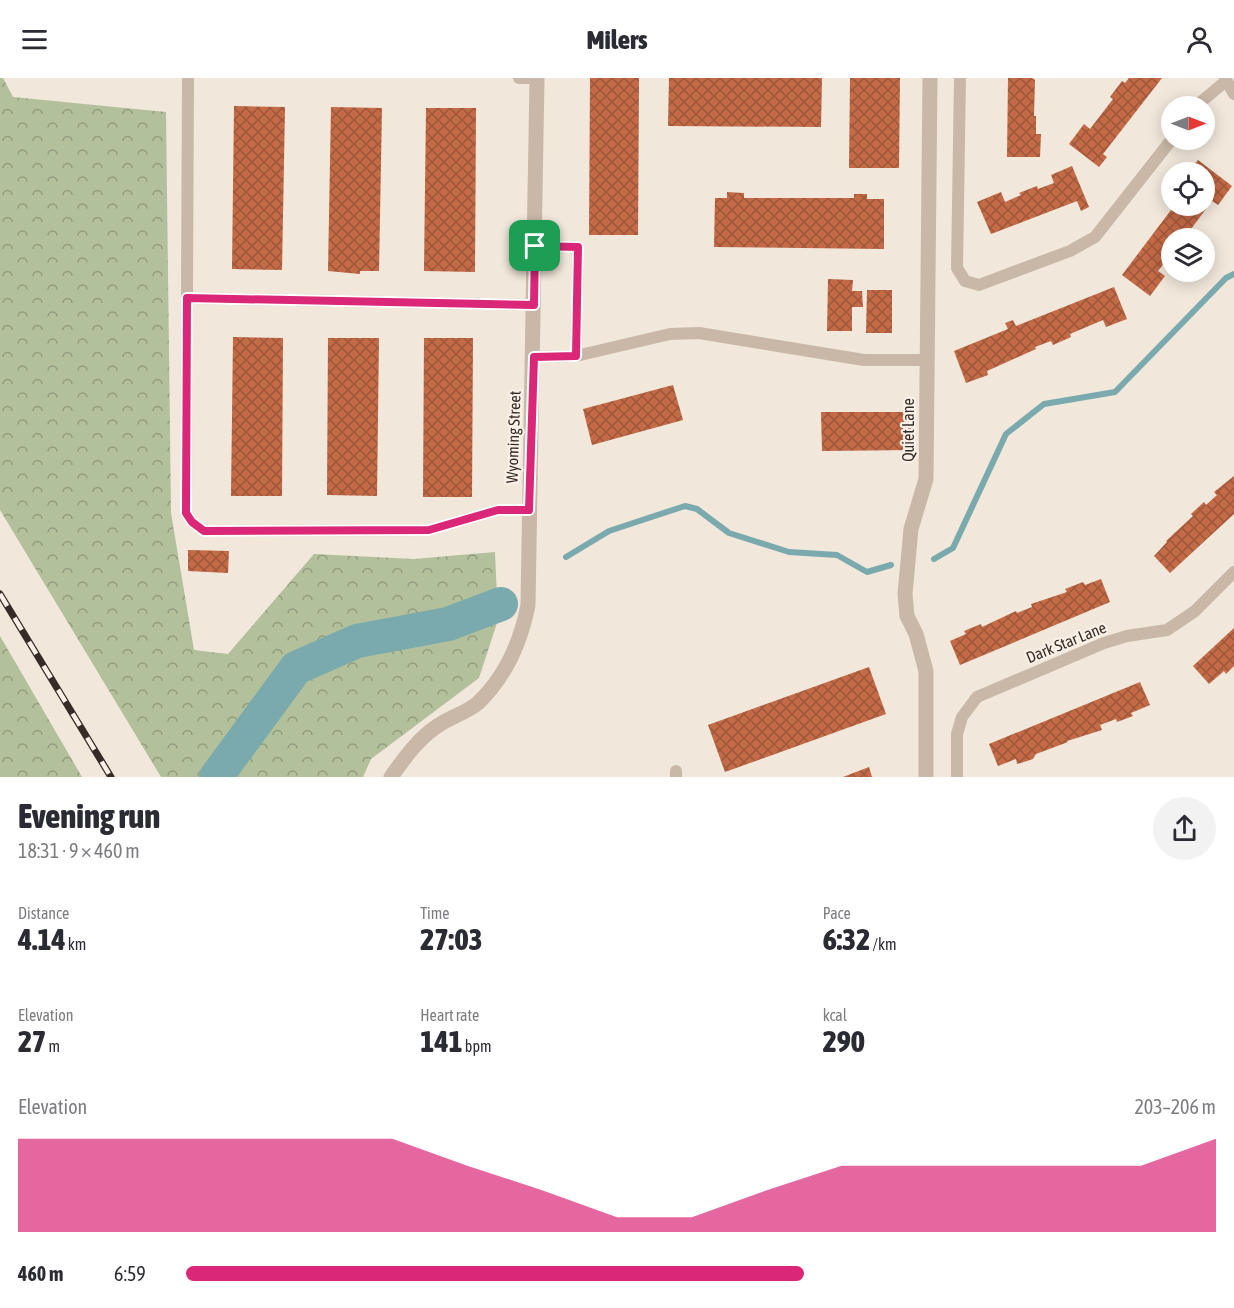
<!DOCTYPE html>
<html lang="en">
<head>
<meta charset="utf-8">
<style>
  :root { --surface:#fff; --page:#f2f2f3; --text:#2b2b33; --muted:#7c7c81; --accent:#db2777 }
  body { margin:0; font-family:"Asap Condensed",sans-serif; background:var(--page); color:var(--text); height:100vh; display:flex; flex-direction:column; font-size:22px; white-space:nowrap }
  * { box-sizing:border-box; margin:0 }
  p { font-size:20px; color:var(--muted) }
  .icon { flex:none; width:33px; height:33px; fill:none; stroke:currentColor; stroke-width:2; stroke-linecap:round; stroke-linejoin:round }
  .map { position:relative; height:699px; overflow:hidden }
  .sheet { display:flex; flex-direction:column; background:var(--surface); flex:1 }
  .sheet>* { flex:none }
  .needle { width:39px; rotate:90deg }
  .controls { position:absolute; left:1161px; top:18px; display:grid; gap:12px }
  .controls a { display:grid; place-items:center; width:54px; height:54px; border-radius:50%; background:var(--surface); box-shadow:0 3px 15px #0003; font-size:30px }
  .pin { position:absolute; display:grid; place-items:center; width:51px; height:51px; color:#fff; margin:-26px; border-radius:12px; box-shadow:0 3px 9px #0006 }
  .round { display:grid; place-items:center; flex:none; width:63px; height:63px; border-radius:32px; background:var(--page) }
  .overview { display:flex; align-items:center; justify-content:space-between; height:102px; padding:0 18px }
  h1 { font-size:33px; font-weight:800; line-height:45px }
  .stats { display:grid; grid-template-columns:repeat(3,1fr); gap:9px; height:102px; padding:6px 18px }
  .stats div { display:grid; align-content:center }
  .stats b { font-size:30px; font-weight:800 }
  .stats small { font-size:16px; font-weight:400 }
  .stats p { font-size:16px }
  .chart { height:168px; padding:12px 18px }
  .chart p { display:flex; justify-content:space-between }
  .chart svg { width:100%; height:108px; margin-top:6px; fill:var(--accent); opacity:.7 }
  ul { padding:0 18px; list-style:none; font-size:20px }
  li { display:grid; grid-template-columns:96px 72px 1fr; align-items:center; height:45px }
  li i { height:15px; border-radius:8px; background:var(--accent) }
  header { display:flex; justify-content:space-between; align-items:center; height:78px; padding:0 18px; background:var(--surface); font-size:27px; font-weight:800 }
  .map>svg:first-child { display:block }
  .forest { fill:url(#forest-crowns) }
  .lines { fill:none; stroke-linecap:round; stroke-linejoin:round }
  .stream { stroke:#7aa9ae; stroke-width:6 }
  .river { stroke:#7aa9ae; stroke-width:34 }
  .building { fill:url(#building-cross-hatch) }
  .lane { stroke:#c9b8a7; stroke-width:12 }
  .street { stroke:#c9b8a7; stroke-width:15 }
  .rail-casing { stroke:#352c27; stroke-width:7 }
  .rail { stroke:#f9f1e7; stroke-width:4.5; stroke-dasharray:14; stroke-linecap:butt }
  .route-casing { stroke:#fff; stroke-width:12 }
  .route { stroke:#db2777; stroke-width:8 }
  .labels { text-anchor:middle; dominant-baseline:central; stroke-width:4.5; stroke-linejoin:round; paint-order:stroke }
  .street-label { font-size:16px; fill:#352c27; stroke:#f9f1e7 }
</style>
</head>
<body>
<header><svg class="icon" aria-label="menu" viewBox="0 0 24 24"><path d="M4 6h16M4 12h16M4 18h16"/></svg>Milers<svg class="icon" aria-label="person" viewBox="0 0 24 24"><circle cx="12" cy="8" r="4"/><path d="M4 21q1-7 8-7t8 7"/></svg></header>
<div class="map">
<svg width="1234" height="699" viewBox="0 0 1234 699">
  <defs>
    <pattern id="forest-crowns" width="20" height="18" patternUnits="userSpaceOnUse" patternTransform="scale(1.5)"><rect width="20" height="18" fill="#b2c09b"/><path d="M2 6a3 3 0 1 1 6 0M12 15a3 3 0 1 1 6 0" fill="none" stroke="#929c7e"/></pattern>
    <pattern id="building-cross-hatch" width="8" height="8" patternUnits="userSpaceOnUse" patternTransform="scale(1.5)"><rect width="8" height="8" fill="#c36a46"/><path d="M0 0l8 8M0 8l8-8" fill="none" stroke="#9f573a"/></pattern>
  </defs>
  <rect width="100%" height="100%" fill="#f1e7db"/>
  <g class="forest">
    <polygon points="0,0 3,0 13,19 166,34 171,435 194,572 228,576 314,476 414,481 495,474 498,542 479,600 371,681 363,699 161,699 0,432"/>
    <polygon points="0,558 82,699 0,699"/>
  </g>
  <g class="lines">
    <g class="stream">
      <polyline points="566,479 609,453 685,428 697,431 729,455 789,474 837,477 867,494 891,487"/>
      <polyline points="934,481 953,470 1006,356 1044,326 1115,314 1226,200 1234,196"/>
    </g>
    <polyline class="river" points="216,699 296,590 357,563 448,546 501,526"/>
  </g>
  <g class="building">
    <polygon points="590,0 639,0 638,157 589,157"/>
    <polygon points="669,0 822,0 821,49 668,48"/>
    <polygon points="850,0 900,0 899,90 849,90"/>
    <polygon points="1008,0 1032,0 1035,2 1034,38 1036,38 1036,56 1041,56 1040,79 1007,79"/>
    <polygon points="1129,0 1162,0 1103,76 1107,79 1099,89 1069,66 1084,46 1090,51 1113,21 1110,19 1122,3 1125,5"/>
    <polygon points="234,28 285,29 282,192 232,191"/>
    <polygon points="331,29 382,30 379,193 360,193 360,196 328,193"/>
    <polygon points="426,30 476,30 475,194 424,193"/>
    <polygon points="1198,82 1232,108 1218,127 1212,123 1191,151 1194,153 1188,160 1172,160 1172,175 1158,193 1165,198 1150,218 1122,197 1174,128 1204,128 1204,94 1198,94 1191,90"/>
    <polygon points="1072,88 1089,129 1081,133 1077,123 991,156 977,124 1001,114 1005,124 1021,117 1019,115 1037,108 1038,111 1054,105 1051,97"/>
    <polygon points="727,114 744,115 744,120 854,120 854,116 867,116 867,121 884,121 884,171 714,169 715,120 727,120"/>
    <polygon points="828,201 853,202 852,213 862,213 863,229 852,229 852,253 827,253"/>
    <polygon points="1114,209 1127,241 1106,249 1103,242 1070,256 1071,259 1053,267 1051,263 1035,269 1036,271 987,293 988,297 966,305 954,273 1008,251 1005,245 1013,242 1016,248"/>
    <polygon points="867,212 892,212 892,255 866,255"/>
    <polygon points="233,259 283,260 282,418 231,418"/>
    <polygon points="328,260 379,260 377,418 327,417"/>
    <polygon points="424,260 473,260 472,419 423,419"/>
    <polygon points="673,307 683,342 592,367 583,331"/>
    <polygon points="821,334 914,334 914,372 822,373"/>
    <polygon points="1234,398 1234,436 1170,495 1154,478 1167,464 1166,463 1193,438 1191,436 1204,424 1206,427 1217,417 1214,414"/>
    <polygon points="188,472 229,473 228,495 188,493"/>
    <polygon points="1101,501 1110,524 960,587 950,563 966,556 964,553 981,546 982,549 1016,533 1017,535 1032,529 1031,526 1067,514 1065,511 1083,504 1085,507"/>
    <polygon points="1234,550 1234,588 1226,596 1224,593 1209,606 1193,588"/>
    <polygon points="869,589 886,636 725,694 708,647"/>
    <polygon points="1140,604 1150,627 1131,635 1133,638 1117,644 1116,641 1100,647 1102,652 1067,663 1068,664 1036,676 1033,681 1024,684 1017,686 1016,681 998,688 989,666"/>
    <polygon points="869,689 872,699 843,699"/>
  </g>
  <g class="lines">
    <g class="lane">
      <polyline points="188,0 186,435 192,444 204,453 429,452 498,432 529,432"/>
      <polyline points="519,0 537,0"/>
      <polyline points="960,0 957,190 965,203 979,207 1070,173 1095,159 1172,61"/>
      <polyline points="1225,0 1234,16"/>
      <polyline points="1196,28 1226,3"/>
      <polyline points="187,220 534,227"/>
      <polyline points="576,278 670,256 699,255 864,282 926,282"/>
      <polyline points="533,279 576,278 578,169 535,168"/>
      <polyline points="676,699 676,693"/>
      <polyline points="957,699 957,656 962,639 977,619 1104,565 1127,558 1167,552 1195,533 1234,494"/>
    </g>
    <g class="street">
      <path d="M391,699C405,679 420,658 442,645C454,638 467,634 478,625C505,599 521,563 528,527L537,0"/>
      <polyline points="926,699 926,593 916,556 907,538 905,516 911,451 926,401 930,0"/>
    </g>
    <defs>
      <polyline id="rail" points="0,516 111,699"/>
    </defs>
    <use href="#rail" class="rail-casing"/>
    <use href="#rail" class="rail"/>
  </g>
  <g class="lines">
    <defs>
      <polygon id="route" points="535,168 578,169 576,278 534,279 529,432 498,432 429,452 204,453 192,444 186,435 187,220 534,227"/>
    </defs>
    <use href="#route" class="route-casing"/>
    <use href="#route" class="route"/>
  </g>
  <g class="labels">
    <g class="street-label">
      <text transform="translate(908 352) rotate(-90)">Quiet Lane</text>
      <text transform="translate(513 359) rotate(-88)">Wyoming Street</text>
      <text transform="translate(1066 564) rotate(-22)">Dark Star Lane</text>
    </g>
  </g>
</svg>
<div class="controls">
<a><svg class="needle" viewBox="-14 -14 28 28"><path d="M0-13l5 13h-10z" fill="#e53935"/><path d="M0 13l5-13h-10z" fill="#7c7c81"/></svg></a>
<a><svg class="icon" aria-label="locate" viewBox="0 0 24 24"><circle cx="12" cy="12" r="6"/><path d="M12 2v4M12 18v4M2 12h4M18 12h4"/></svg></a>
<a><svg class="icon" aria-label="layers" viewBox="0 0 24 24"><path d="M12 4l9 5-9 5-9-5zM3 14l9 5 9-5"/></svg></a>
</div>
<div class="pin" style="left:535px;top:168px;background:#1e9e55"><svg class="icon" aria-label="arrive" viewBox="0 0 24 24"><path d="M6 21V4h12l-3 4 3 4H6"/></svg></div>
</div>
<section class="sheet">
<div class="overview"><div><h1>Evening run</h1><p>18:31 · 9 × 460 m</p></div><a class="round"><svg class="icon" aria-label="share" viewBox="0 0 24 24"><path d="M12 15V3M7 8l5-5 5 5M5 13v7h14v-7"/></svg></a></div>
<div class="stats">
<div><p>Distance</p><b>4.14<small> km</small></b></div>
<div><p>Time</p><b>27:03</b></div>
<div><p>Pace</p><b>6:32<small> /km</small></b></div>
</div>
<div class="stats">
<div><p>Elevation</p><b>27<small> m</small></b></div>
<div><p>Heart rate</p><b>141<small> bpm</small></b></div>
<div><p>kcal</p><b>290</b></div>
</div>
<div class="chart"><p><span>Elevation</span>203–206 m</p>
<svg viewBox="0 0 160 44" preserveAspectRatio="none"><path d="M0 44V6L10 6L20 6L30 6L40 6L50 6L60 17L70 27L80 38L90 38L100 27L110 17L120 17L130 17L140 17L150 17L160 6V44z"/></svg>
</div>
<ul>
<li><b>460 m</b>6:59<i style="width:60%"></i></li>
</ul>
</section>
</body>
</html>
